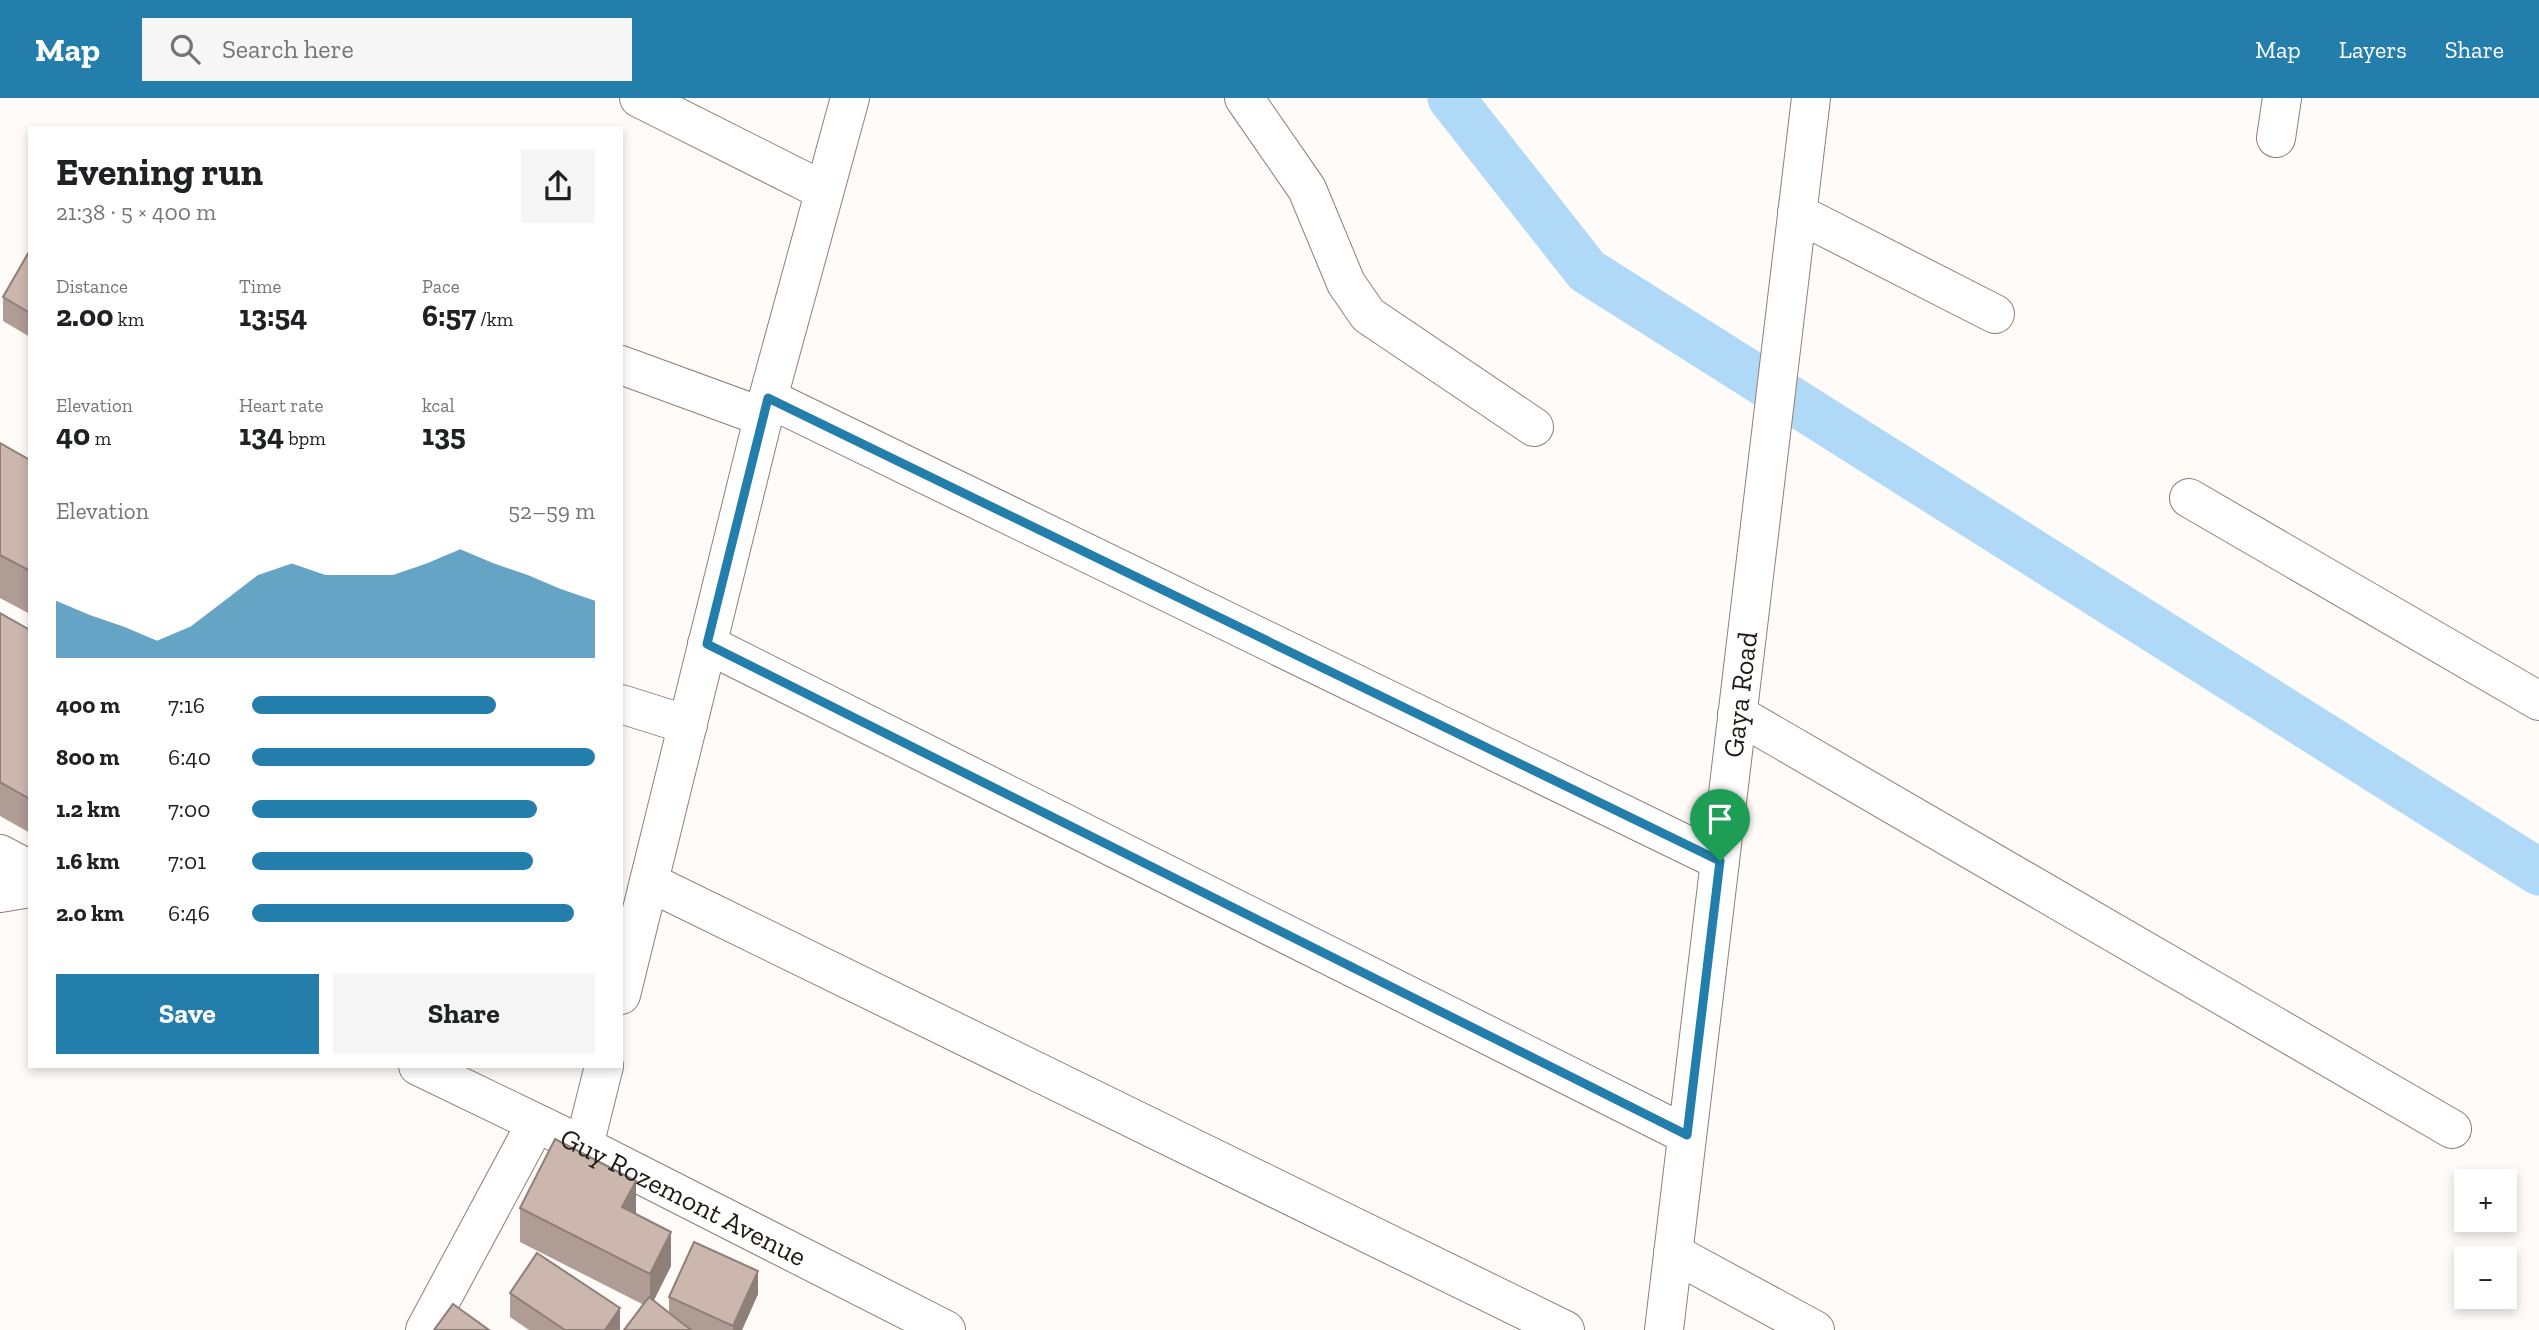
<!DOCTYPE html>
<html lang="en">
<head>
<meta charset="utf-8">
<style>
  :root { --surface:#fff; --page:#f6f6f6; --text:#202124; --muted:#757577; --accent:#247eac }
  body { margin:0; font-family:"Zilla Slab",serif; background:var(--page); color:var(--text); height:100vh; display:flex; flex-direction:column; font-size:26px; white-space:nowrap }
  * { box-sizing:border-box; margin:0 }
  p { font-size:23px; color:var(--muted) }
  .icon { flex:none; width:38px; height:38px; fill:none; stroke:currentColor; stroke-width:2; stroke-linecap:round; stroke-linejoin:round }
  .map { position:relative; flex:1; overflow:hidden }
  .drawer { position:absolute; left:28px; top:28px; width:595px; height:942px; display:flex; flex-direction:column; background:var(--surface); border-radius:0px; box-shadow:0 4px 10px #0003 }
  .drawer>* { flex:none }
  .buttons { position:absolute; left:2454px; top:1071px; display:grid; gap:14px }
  .buttons a { display:grid; place-items:center; width:63px; height:63px; border-radius:0px; background:var(--surface); box-shadow:0 4px 10px #0003; font-size:35px }
  .pin { position:absolute; display:grid; place-items:center; width:60px; height:60px; color:#fff; margin:-72px -30px; border-radius:50% 50% 50% 0; rotate:-45deg; box-shadow:0 0 7px #0007 }
  .pin .icon { rotate:45deg }
  .round { display:grid; place-items:center; flex:none; width:74px; height:74px; border-radius:0px; background:var(--page) }
  .summary { display:flex; align-items:center; justify-content:space-between; height:119px; padding:0 28px }
  h1 { font-size:38px; font-weight:800; line-height:52px }
  .stats { display:grid; grid-template-columns:repeat(3,1fr); gap:10px; height:119px; padding:7px 28px }
  .stats div { display:grid; align-content:center }
  .stats b { font-size:30px; font-weight:800 }
  .stats small { font-size:19px; font-weight:400 }
  .stats p { font-size:19px }
  .chart { height:196px; padding:14px 28px }
  .chart p { display:flex; justify-content:space-between }
  .chart svg { width:100%; height:126px; margin-top:7px; fill:var(--accent); opacity:.7 }
  .action { display:flex; gap:14px; margin-top:auto; padding:14px 28px }
  .action a { flex:1; height:80px; border-radius:0px; background:var(--accent); color:#fff; font-size:28px; font-weight:800; line-height:80px; text-align:center }
  .action a+a { background:var(--page); color:var(--text) }
  ul { padding:0 28px; list-style:none; font-size:23px }
  li { display:grid; grid-template-columns:112px 84px 1fr; align-items:center; height:52px }
  li i { height:18px; border-radius:9px; background:var(--accent) }
  header { display:flex; align-items:center; gap:42px; box-sizing:border-box; height:98px; padding:0 35px; background:var(--accent); color:#fff }
  header strong { font-size:33px }
  nav { display:flex; gap:38px; margin-inline-start:auto; font-size:24px }
  .search { width:490px; height:63px; background:var(--page); display:flex; align-items:center; gap:18px; box-sizing:border-box; padding:0 24px; border-radius:0px; color:var(--muted); font-size:26px }
  .map>svg:first-child { display:block }
  .lines { fill:none; stroke-linecap:round; stroke-linejoin:round }
  .canal { stroke:#b0d9f8; stroke-width:47 }
  .minor-casing { stroke:#917f75; stroke-width:40 }
  .minor { stroke:#fff; stroke-width:38 }
  .wall { fill:#af9d95 }
  .shaded-wall { fill:#8e8079 }
  .building { fill:#cbb7ad; stroke:#8e8079; stroke-width:2 }
  .route-casing { stroke:#fff; stroke-width:14 }
  .route { stroke:#247eac; stroke-width:9 }
  .labels { text-anchor:middle; dominant-baseline:central; stroke-width:5; stroke-linejoin:round; paint-order:stroke }
  .street-label { font-size:28px; fill:#221a17; stroke:#fff }
</style>
</head>
<body>
<header>
<strong>Map</strong>
<div class="search"><svg class="icon" aria-label="search" viewBox="0 0 24 24"><circle cx="10" cy="10" r="6"/><path d="M15 15l6 6"/></svg>Search here</div>
<nav><a>Map</a><a>Layers</a><a>Share</a></nav>
</header>
<div class="map">
<svg width="2539" height="1232" viewBox="0 0 2539 1232">
  <rect width="100%" height="100%" fill="#fffbf8"/>
  <g class="lines">
    <polyline class="canal" points="1451,0 1587,173 2539,774"/>
    <defs>
      <g id="minor">
        <polyline points="639,0 824,93"/>
        <polyline points="1244,0 1307,91 1346,185 1368,217 1534,329"/>
        <polyline points="2276,40 2282,0"/>
        <polyline points="1797,115 1995,216"/>
        <polyline points="621,267 763,319"/>
        <polyline points="768,300 1720,763"/>
        <polyline points="2189,400 2539,603"/>
        <polyline points="707,546 1687,1037"/>
        <polyline points="621,606 688,627"/>
        <polyline points="1737,616 2452,1031"/>
        <polyline points="0,756 30,772"/>
        <polyline points="649,784 1565,1232"/>
        <polyline points="0,795 30,790"/>
        <polyline points="621,897 768,300 850,0"/>
        <path id="s1" d="M418,968L584,1048L946,1232"/>
        <polyline points="584,1048 604,968"/>
        <polyline points="1673,1155 1815,1232"/>
        <polyline points="425,1232 535,1027"/>
        <path id="s2" d="M1664,1232L1811,0"/>
      </g>
    </defs>
    <use href="#minor" class="minor-casing"/>
    <use href="#minor" class="minor"/>
  </g>
  <g class="wall">
    <polygon points="30,152 30,239 3,223 3,199"/>
    <polygon points="0,345 30,362 30,516 0,500"/>
    <polygon points="0,515 30,532 30,735 0,718"/>
    <polygon points="520,1110 636,1116 671,1168 654,1202 669,1215 669,1199 758,1196 742,1232 624,1232 644,1207 520,1144"/>
    <polygon points="510,1195 620,1232 529,1232 510,1219"/>
  </g>
  <g class="shaded-wall">
    <polygon points="636,1083 636,1117 622,1109"/>
    <polygon points="671,1134 671,1168 650,1210 650,1176"/>
    <polygon points="758,1173 758,1196 742,1232 733,1232 733,1228"/>
    <polygon points="620,1210 620,1232 605,1232"/>
  </g>
  <g class="building">
    <polygon points="30,152 30,215 3,199"/>
    <polygon points="0,345 30,362 30,473 0,457"/>
    <polygon points="0,515 30,532 30,701 0,684"/>
    <polygon points="555,1041 636,1083 622,1109 671,1134 650,1176 520,1110"/>
    <polygon points="694,1144 758,1173 733,1228 669,1199"/>
    <polygon points="537,1155 620,1210 605,1232 565,1232 510,1195"/>
    <polygon points="649,1199 691,1232 624,1232"/>
    <polygon points="453,1206 489,1232 434,1232"/>
  </g>
  <g class="lines">
    <defs>
      <polygon id="route" points="768,300 1720,763 1687,1037 707,546"/>
    </defs>
    <use href="#route" class="route-casing"/>
    <use href="#route" class="route"/>
  </g>
  <g class="labels">
    <g class="street-label">
      <text stroke="none"><textPath href="#s2" startOffset="640">Gaya Road</textPath></text>
      <text stroke="none"><textPath href="#s1" startOffset="296">Guy Rozemont Avenue</textPath></text>
    </g>
  </g>
</svg>
<div class="buttons">
<a>+</a>
<a>−</a>
</div>
<div class="pin" style="left:1720px;top:763px;background:#1e9e55"><svg class="icon" aria-label="arrive" viewBox="0 0 24 24"><path d="M6 21V4h12l-3 4 3 4H6"/></svg></div>
<section class="drawer">
<div class="summary"><div><h1>Evening run</h1><p>21:38 · 5 × 400 m</p></div><a class="round"><svg class="icon" aria-label="share" viewBox="0 0 24 24"><path d="M12 15V3M7 8l5-5 5 5M5 13v7h14v-7"/></svg></a></div>
<div class="stats">
<div><p>Distance</p><b>2.00<small> km</small></b></div>
<div><p>Time</p><b>13:54</b></div>
<div><p>Pace</p><b>6:57<small> /km</small></b></div>
</div>
<div class="stats">
<div><p>Elevation</p><b>40<small> m</small></b></div>
<div><p>Heart rate</p><b>134<small> bpm</small></b></div>
<div><p>kcal</p><b>135</b></div>
</div>
<div class="chart"><p><span>Elevation</span>52–59 m</p>
<svg viewBox="0 0 160 44" preserveAspectRatio="none"><path d="M0 44V24L10 29L20 33L30 38L40 33L50 24L60 15L70 11L80 15L90 15L100 15L110 11L120 6L130 11L140 15L150 20L160 24V44z"/></svg>
</div>
<ul>
<li><b>400 m</b>7:16<i style="width:71%"></i></li>
<li><b>800 m</b>6:40<i style="width:100%"></i></li>
<li><b>1.2 km</b>7:00<i style="width:83%"></i></li>
<li><b>1.6 km</b>7:01<i style="width:82%"></i></li>
<li><b>2.0 km</b>6:46<i style="width:94%"></i></li>
</ul>
<div class="action"><a>Save</a><a>Share</a></div>
</section>
</div>
</body>
</html>
